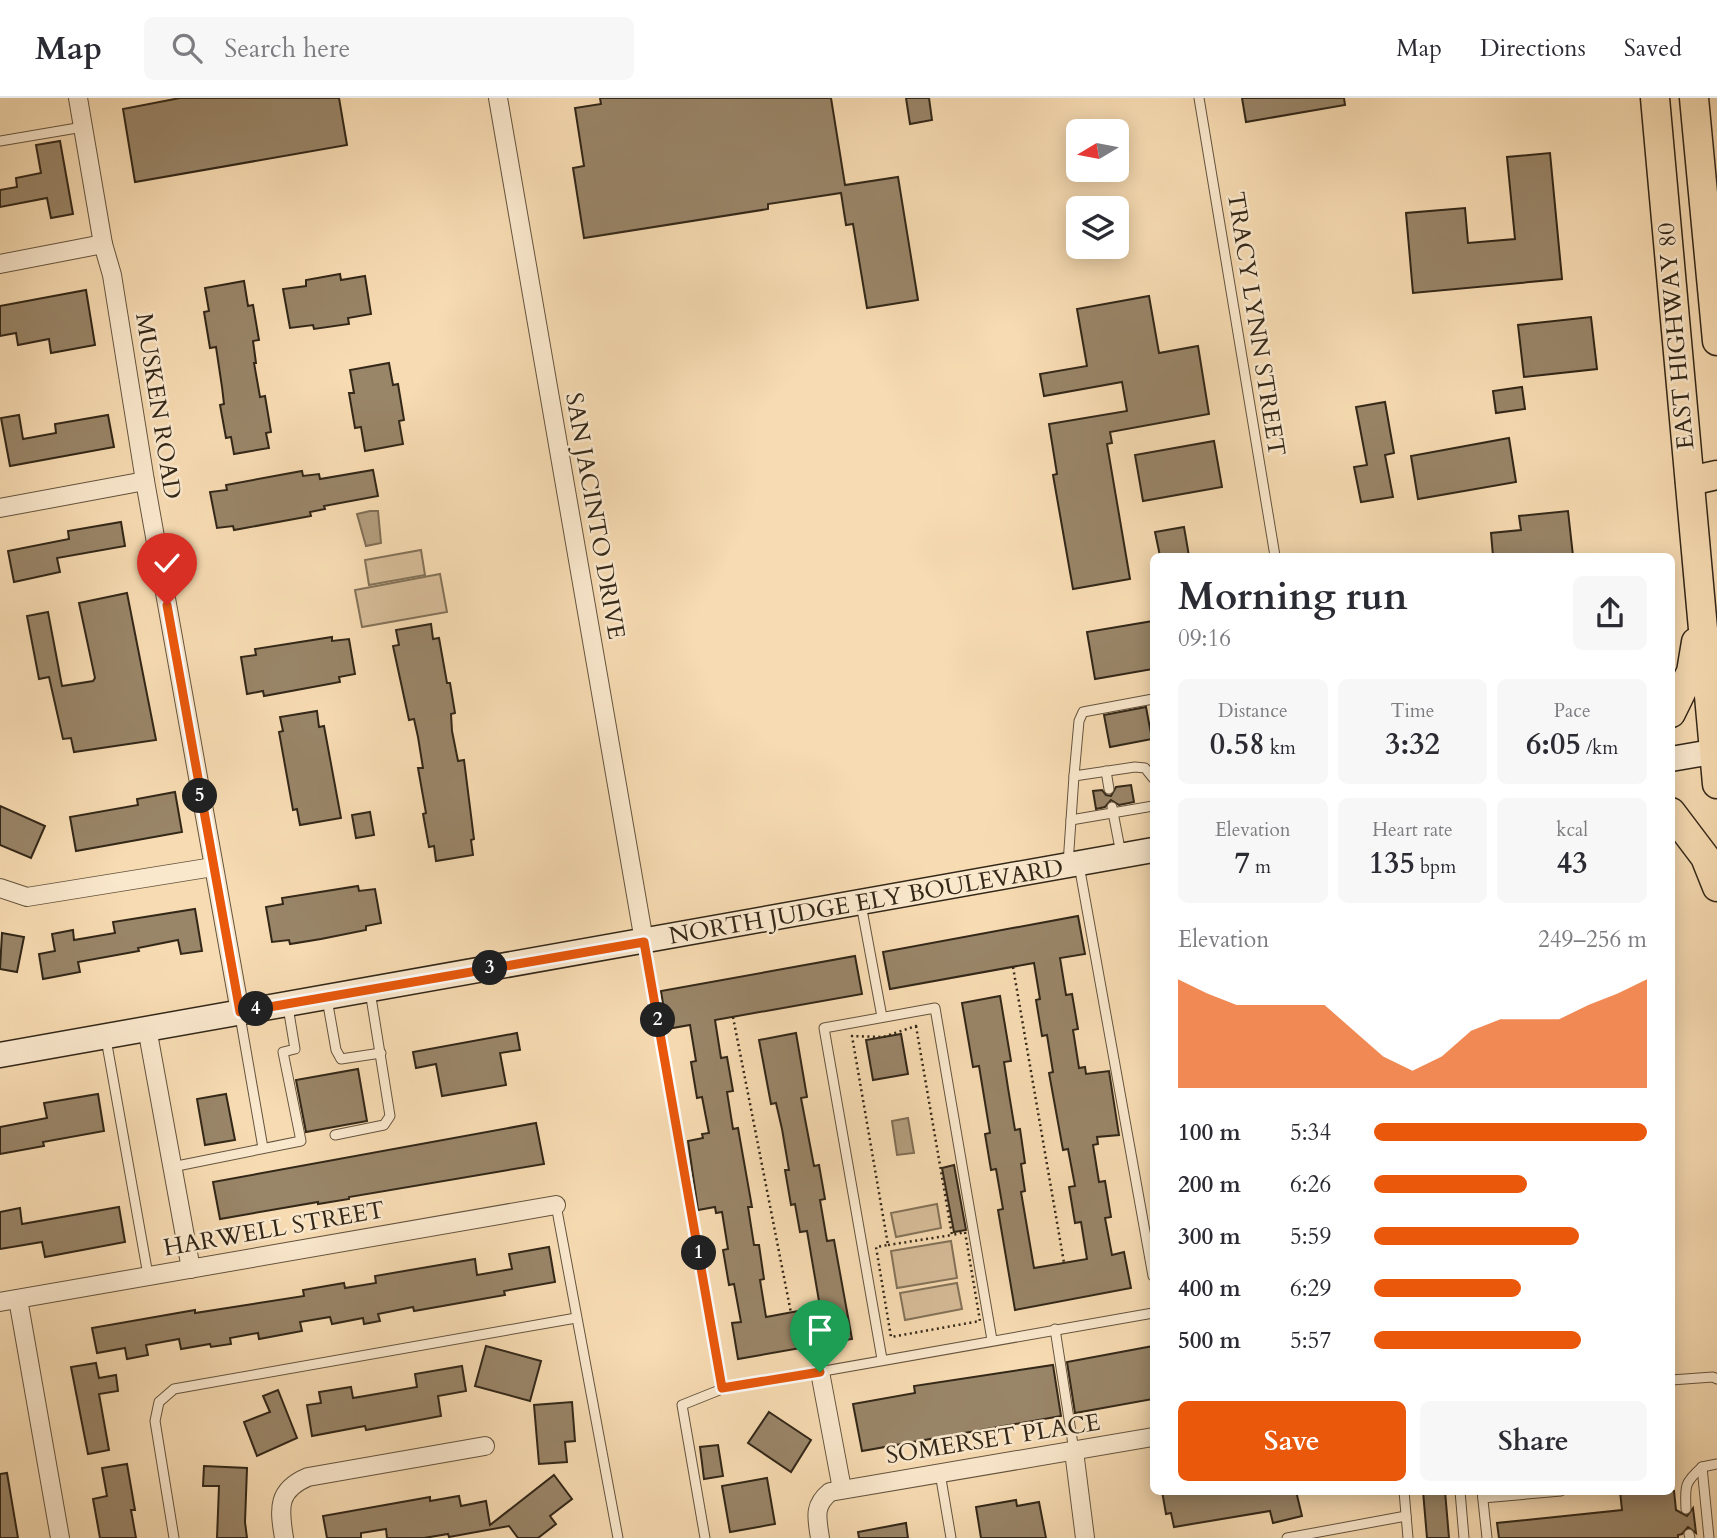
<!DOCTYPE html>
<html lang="en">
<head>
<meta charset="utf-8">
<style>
  :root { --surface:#fff; --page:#f7f7f7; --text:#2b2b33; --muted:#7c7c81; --line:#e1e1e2; --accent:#ea580c }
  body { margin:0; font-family:Cardo,serif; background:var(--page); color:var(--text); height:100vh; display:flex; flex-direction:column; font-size:26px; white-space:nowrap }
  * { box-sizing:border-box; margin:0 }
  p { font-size:23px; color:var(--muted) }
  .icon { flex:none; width:38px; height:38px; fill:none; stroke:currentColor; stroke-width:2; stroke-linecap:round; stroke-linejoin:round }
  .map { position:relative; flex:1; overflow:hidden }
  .panel { position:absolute; left:1150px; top:455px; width:525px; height:942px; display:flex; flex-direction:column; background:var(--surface); border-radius:10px; box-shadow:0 4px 18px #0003 }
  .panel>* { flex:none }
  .needle { width:46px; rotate:260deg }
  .fabs { position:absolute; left:1066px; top:21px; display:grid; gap:14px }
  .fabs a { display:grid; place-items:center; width:63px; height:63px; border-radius:10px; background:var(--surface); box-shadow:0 4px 18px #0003; font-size:35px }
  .pin { position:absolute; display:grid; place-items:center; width:60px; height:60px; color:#fff; margin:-72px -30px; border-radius:50% 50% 50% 0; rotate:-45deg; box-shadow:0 0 7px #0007 }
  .pin .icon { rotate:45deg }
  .km { position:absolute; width:35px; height:35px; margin:-18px; border-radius:50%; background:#222; color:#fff; font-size:19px; line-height:35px; text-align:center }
  .round { display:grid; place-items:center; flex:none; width:74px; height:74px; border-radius:10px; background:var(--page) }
  .overview { display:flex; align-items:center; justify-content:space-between; height:119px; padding:0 28px }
  h1 { font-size:38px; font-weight:800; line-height:52px }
  .figures { display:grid; grid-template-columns:repeat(3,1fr); gap:10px; height:119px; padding:7px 28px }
  .figures div { display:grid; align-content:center; border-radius:10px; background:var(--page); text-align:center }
  .figures b { font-size:30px; font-weight:800 }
  .figures small { font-size:19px; font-weight:400 }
  .figures p { font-size:19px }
  .chart { height:196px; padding:14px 28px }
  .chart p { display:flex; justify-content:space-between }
  .chart svg { width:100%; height:126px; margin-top:7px; fill:var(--accent); opacity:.7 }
  .cta { display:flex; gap:14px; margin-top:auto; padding:14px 28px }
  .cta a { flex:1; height:80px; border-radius:10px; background:var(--accent); color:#fff; font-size:28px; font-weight:800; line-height:80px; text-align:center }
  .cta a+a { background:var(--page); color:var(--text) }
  ul { padding:0 28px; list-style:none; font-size:23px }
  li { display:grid; grid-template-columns:112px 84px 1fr; align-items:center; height:52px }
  li i { height:18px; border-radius:9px; background:var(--accent) }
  header { display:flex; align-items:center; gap:42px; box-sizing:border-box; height:98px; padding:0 35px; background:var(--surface); border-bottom:2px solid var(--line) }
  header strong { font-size:33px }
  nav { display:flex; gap:38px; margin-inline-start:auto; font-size:24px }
  .search { width:490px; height:63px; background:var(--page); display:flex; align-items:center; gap:18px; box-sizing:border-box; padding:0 24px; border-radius:10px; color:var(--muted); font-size:26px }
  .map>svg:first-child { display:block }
  .green { fill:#d6bc98; stroke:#847258; stroke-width:2 }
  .water { fill:#b49e7e; stroke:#806e55; stroke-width:2 }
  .building { fill:#998568; stroke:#332718; stroke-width:2 }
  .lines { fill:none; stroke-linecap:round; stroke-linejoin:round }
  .service-casing { stroke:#64543e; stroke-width:11 }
  .minor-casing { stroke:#64543e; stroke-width:20 }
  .secondary-casing { stroke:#332718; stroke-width:27 }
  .primary-casing { stroke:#332718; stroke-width:31 }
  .path { stroke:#332718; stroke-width:2.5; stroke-dasharray:2 3.5; stroke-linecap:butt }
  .service { stroke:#fae8cd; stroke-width:9 }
  .minor { stroke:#fae8cd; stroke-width:18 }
  .secondary { stroke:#fae8cd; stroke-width:24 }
  .primary { stroke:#f7dbb2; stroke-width:28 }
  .route-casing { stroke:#fff; stroke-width:14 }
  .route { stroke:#ea580c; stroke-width:9 }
  .labels { text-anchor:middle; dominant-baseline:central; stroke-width:5; stroke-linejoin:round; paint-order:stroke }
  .street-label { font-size:24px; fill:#332718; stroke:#fae8cd }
</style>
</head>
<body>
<header>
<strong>Map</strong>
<div class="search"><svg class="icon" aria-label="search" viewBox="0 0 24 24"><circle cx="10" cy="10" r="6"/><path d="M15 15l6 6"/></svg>Search here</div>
<nav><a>Map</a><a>Directions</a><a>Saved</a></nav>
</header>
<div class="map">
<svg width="1717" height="1440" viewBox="0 0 1717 1440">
  <rect width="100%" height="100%" fill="#f7dbb2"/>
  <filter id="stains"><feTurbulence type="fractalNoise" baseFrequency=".00286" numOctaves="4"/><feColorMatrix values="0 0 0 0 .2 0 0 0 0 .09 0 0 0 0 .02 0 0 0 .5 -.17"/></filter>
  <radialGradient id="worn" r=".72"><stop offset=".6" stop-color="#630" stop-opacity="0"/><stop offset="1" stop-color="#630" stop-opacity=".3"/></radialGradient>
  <g class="green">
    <polygon points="421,452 425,477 369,487 365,462"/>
    <polygon points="440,476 447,514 362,529 355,492"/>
    <polygon points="937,1106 941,1130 896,1139 891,1115"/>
    <polygon points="951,1143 957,1180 897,1190 891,1153"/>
    <polygon points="957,1185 962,1211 905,1222 900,1195"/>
  </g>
  <g class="water">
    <polygon points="370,413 378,413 381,445 366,448 357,416"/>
    <polygon points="908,1020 914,1055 897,1057 892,1023"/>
  </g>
  <g class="building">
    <polygon points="180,0 339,0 347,47 135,84 123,11"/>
    <polygon points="600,0 831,0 845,87 898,79 918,202 867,210 853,126 846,127 841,95 768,106 768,111 584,140 573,70 584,68 575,10 601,6"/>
    <polygon points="906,0 929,0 932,22 910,26"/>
    <polygon points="1242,0 1344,0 1345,7 1246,24"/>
    <polygon points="60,43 73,116 51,120 47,100 0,109 0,92 17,89 16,80 41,75 36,47"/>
    <polygon points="1550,55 1562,181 1413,195 1406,115 1465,110 1468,145 1515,141 1507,59"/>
    <polygon points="340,176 341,182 365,178 371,216 348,220 349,226 314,231 313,227 290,230 283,191 306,188 306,182"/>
    <polygon points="244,183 248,208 253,207 259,242 253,243 256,265 254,265 260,299 265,298 271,334 266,335 269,350 234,356 231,339 226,340 220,307 224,306 222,289 216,249 210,250 204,214 209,213 205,190"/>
    <polygon points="86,192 95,247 51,255 49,241 18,247 16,235 0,238 0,208"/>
    <polygon points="1149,198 1159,255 1198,248 1209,316 1110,334 1112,345 1107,346 1130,481 1073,491 1053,377 1057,376 1049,326 1127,313 1122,284 1044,298 1040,276 1087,268 1077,211"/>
    <polygon points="1591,219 1597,271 1524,279 1518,227"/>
    <polygon points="389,265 393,287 398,286 404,322 399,323 403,346 365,353 361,329 355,330 349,295 354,295 350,272"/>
    <polygon points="1522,289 1525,311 1496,315 1493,293"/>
    <polygon points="1385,304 1394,355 1385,357 1393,399 1361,404 1354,369 1367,367 1356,309"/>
    <polygon points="19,317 23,341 56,335 55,326 108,317 114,349 10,368 1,320"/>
    <polygon points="1509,340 1516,384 1418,401 1411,358"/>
    <polygon points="1214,343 1222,389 1143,403 1135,357"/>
    <polygon points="373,372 378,398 324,408 325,411 310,414 311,418 234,432 233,428 217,430 210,394 227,392 226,387 302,373 303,378 319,376 320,381"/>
    <polygon points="1568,413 1573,458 1493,458 1491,435 1521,432 1519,418"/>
    <polygon points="121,424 125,448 57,460 60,474 14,484 8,453 69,441 68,433"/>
    <polygon points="1184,429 1189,458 1160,458 1155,434"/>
    <polygon points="127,495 156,642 74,654 71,640 63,641 49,579 39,581 27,518 48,514 62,588 93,583 95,580 79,505"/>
    <polygon points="1153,523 1153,571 1095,581 1087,534"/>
    <polygon points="431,526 433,541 439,540 447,585 450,585 455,615 451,616 452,633 458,663 464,662 474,741 471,742 473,757 436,763 434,748 429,749 423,716 426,715 418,670 423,670 418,639 414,621 409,622 393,548 399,547 396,532"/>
    <polygon points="332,539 332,543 349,541 355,576 339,579 340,584 264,598 263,593 247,596 241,559 256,557 255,551"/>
    <polygon points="1146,609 1152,641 1110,649 1104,617"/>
    <polygon points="317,613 319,629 324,628 341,720 300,727 297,711 293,712 279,634 283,633 280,619"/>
    <polygon points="1131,687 1134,704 1119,707 1111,702 1105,709 1096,711 1093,693 1102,692 1106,697 1111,698 1116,689"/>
    <polygon points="175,694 182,734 76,753 70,719 138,707 137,701"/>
    <polygon points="0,708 45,728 31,760 0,747"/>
    <polygon points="370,714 374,737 356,740 352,717"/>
    <polygon points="358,788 359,793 375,791 381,825 366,828 366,832 321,841 290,846 289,842 272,844 266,809 283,806 282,800"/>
    <polygon points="195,811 202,853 181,856 178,842 138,850 139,853 78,864 80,874 43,881 39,856 55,853 52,836 73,832 74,842 115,835 113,824"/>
    <polygon points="1078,818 1085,856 1060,860 1066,897 1072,896 1078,931 1073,932 1079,970 1085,969 1086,976 1109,973 1119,1037 1097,1039 1098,1046 1093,1047 1099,1084 1105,1083 1111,1119 1105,1120 1112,1157 1124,1154 1131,1190 1015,1212 998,1112 1003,1111 996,1071 991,1072 985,1036 990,1035 979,968 973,969 962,905 1000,898 1011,963 1004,964 1008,990 1015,1032 1020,1031 1025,1065 1021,1066 1025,1093 1021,1094 1034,1170 1087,1161 1081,1124 1075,1125 1069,1089 1075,1088 1068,1051 1063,1052 1049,975 1053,974 1047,937 1042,938 1036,902 1040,901 1034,865 890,891 883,854"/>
    <polygon points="2,835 24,839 17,874 0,871"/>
    <polygon points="855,858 862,896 715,922 721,960 727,959 733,993 727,994 733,1031 738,1030 752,1109 748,1109 754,1147 759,1147 764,1181 760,1182 766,1219 820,1209 807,1133 800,1134 795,1106 791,1107 785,1072 789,1072 782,1031 776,1005 771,1006 759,942 796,935 807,999 801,1000 814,1068 819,1067 825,1101 820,1102 827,1143 834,1142 852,1241 738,1261 732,1225 741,1224 734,1186 729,1187 723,1152 728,1151 722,1114 716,1115 715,1109 698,1112 688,1043 703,1040 702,1036 709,1035 702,999 697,1000 691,964 696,963 690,927 667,931 661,893"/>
    <polygon points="517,935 520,952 500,955 506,987 442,998 436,966 416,970 413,954"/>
    <polygon points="901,936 908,976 873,982 866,942"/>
    <polygon points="358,971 367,1023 306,1034 296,982"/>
    <polygon points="98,996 104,1033 43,1044 44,1048 0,1056 0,1029 47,1020 44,1005"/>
    <polygon points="226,996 235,1042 205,1047 197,1001"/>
    <polygon points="536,1025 544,1066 349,1099 349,1101 318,1106 318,1104 220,1121 213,1084"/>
    <polygon points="954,1067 966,1132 954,1134 942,1070"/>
    <polygon points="119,1109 125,1144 45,1159 42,1144 0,1151 0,1114 20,1110 22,1126"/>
    <polygon points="549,1149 555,1184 504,1193 505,1197 414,1213 413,1209 378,1216 380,1223 364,1226 363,1220 332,1226 330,1219 300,1224 302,1233 259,1241 258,1235 230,1240 231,1246 211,1249 210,1246 181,1251 179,1241 146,1247 148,1257 127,1261 125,1250 97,1255 92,1230 195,1212 195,1215 304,1198 303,1192 344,1185 345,1190 376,1185 375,1178 475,1161 477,1177 512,1171 509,1156"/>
    <polygon points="486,1248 541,1263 530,1303 475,1288"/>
    <polygon points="1153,1248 1153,1301 1075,1315 1067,1264"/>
    <polygon points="96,1265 99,1280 116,1277 118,1293 99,1296 109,1352 88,1356 71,1269"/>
    <polygon points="1053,1267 1061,1318 862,1353 853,1306 915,1295 914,1288"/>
    <polygon points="462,1268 466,1293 438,1298 441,1318 366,1332 365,1328 312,1338 307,1307 321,1305 319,1294 351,1289 353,1300 417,1289 415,1276"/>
    <polygon points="278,1292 297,1340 257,1358 244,1324 270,1314 263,1298"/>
    <polygon points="572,1304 575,1343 565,1344 567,1364 539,1366 534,1307"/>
    <polygon points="769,1314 811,1342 791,1374 748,1345"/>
    <polygon points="718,1347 723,1378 704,1381 700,1349"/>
    <polygon points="127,1366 135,1412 131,1412 136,1440 100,1440 93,1401 107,1398 102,1370"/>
    <polygon points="204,1368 247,1370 245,1424 247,1440 217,1440 219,1388 203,1388"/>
    <polygon points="7,1375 18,1440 0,1440 0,1376"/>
    <polygon points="554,1377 572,1401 550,1418 556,1426 538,1440 518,1440 509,1428 449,1439 448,1436 424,1440 387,1440 386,1431 361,1435 361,1440 327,1440 323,1418 430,1399 430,1403 459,1398 461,1408 486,1403 490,1427"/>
    <polygon points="767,1380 775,1426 730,1434 722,1388"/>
    <polygon points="1162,1393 1296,1393 1302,1418 1273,1425 1270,1413 1174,1429 1171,1415 1166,1416"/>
    <polygon points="1423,1393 1445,1393 1449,1440 1427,1440"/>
    <polygon points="1620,1393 1674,1393 1676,1412 1687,1418 1693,1410 1696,1435 1688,1429 1682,1436 1678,1437 1678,1440 1499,1440 1497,1425 1622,1412"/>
    <polygon points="1016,1402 1017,1408 1039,1404 1046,1440 981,1440 976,1409"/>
    <polygon points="906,1425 908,1440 859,1440 858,1434"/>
  </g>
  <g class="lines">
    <defs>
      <g id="service">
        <polyline points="1199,0 1275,458"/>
        <polyline points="0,43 83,29"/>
        <polyline points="1106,673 1109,691"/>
        <polyline points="1074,678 1079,623 1083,614 1153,601"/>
        <polyline points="1112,709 1121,756"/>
        <polyline points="1071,722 1153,708"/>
        <polyline points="1068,766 1074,678 1135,669 1145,670 1153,680"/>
        <polyline points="1079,767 1153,1178"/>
        <polyline points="861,806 882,919"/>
        <polyline points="645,845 722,1291"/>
        <polyline points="327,901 336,952 341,961 381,955"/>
        <polyline points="240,918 263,1050"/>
        <polyline points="106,941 148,1177"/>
        <polyline points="335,1037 384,1027 390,1018 370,893"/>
        <polyline points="172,1069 301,1043 283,954 295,951 288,909"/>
        <polyline points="556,1107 618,1440"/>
        <polyline points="1055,1231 1074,1353"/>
        <polyline points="882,1261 824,930 935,910 992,1242"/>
        <polyline points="1671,1282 1713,1279 1717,1281"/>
        <polyline points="940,1375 951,1440"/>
        <polyline points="1404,1393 1408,1440"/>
        <polyline points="1460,1393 1464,1440"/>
        <polyline points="1482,1393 1487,1440"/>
        <polyline points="1483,1400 1561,1393"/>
        <path d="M1686,1411C1685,1388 1684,1385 1702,1369"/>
        <polyline points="1689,1436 1690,1440"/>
        <polyline points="174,1440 155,1323 159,1304 174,1291 576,1220"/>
        <polyline points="705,1440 682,1307 722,1291 1153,1215"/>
        <polyline points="1287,1440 1406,1418"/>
        <polyline points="1709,1440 1702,1369 1717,1366"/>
      </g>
      <g id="minor">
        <polyline points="78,0 103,146 112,177 145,383 240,914"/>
        <polyline points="498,0 644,843"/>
        <polyline points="0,166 103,146"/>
        <polyline points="0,410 145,383"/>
        <polyline points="0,790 27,799 213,769"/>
        <polyline points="147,930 191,1171"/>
        <polyline points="18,1201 60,1440"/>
        <polyline points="0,1204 556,1107"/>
        <polyline points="820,1274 842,1391"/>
        <polyline points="1074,1353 1085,1440"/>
        <path d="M284,1440C279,1410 277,1392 308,1379L485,1348"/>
        <path d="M820,1440C817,1420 813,1408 830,1394L1153,1339"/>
      </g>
      <g id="secondary">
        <polyline points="1671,661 1717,653"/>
        <polyline points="0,957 1153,752"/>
      </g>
      <g id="primary">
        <polyline points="1655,0 1717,686"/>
        <polyline points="1694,0 1717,243"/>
        <polyline points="1690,383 1717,377"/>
        <polyline points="1671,615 1691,574 1696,544"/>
        <polyline points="1671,714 1705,759 1717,789"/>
      </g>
    </defs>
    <use href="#service" class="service-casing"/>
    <use href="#minor" class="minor-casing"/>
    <use href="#secondary" class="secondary-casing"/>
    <use href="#primary" class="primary-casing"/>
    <g class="path">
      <polyline points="1013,869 1064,1165"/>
      <polyline points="733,919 791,1215"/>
      <polygon points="916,928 952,1137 965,1134 980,1223 891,1239 876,1149 888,1147 852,938 883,939"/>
      <polyline points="888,1147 952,1137"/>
    </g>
    <use href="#service" class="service"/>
    <use href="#minor" class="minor"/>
    <use href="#secondary" class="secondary"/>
    <use href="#primary" class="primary"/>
  </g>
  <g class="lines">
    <defs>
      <polyline id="route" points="167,507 240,914 644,844 722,1290 820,1274"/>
    </defs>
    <use href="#route" class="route-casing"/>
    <use href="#route" class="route"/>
  </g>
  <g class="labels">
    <g class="street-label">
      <text transform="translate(1256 226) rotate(81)">TRACY LYNN STREET</text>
      <text transform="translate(1676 238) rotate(-95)">EAST HIGHWAY 80</text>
      <text transform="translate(158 308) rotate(81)">MUSKEN ROAD</text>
      <text transform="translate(595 418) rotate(80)">SAN JACINTO DRIVE</text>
      <text transform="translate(866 804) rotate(-10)">NORTH JUDGE ELY BOULEVARD</text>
      <text transform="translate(274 1131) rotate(-10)">HARWELL STREET</text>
      <text transform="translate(993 1341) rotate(-9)">SOMERSET PLACE</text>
    </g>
  </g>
  <rect width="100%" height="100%" filter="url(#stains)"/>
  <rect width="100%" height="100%" fill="url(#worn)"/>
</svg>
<div class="fabs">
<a><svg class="needle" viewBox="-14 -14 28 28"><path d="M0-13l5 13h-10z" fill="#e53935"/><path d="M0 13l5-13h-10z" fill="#7c7c81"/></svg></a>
<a><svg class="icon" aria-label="layers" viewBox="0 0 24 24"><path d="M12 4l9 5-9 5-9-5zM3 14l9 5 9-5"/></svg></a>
</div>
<div class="pin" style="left:820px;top:1274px;background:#1e9e55"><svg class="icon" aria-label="arrive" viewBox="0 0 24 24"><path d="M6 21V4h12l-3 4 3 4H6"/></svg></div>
<div class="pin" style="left:167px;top:507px;background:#d93025"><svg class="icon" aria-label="check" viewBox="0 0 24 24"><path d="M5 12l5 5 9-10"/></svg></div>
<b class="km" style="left:699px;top:1155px">1</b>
<b class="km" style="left:658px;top:922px">2</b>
<b class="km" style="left:490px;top:870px">3</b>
<b class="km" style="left:256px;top:911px">4</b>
<b class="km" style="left:200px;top:698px">5</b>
<section class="panel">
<div class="overview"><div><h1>Morning run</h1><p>09:16</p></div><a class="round"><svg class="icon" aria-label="share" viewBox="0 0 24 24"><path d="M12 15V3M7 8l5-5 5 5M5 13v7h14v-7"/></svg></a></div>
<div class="figures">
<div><p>Distance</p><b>0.58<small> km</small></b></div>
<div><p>Time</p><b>3:32</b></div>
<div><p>Pace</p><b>6:05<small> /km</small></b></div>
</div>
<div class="figures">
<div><p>Elevation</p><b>7<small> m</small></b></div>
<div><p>Heart rate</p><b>135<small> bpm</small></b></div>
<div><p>kcal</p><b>43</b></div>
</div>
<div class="chart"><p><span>Elevation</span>249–256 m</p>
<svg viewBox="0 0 160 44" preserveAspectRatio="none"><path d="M0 44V6L10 11L20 15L30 15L40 15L50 15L60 24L70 33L80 38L90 33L100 24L110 20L120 20L130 20L140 15L150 11L160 6V44z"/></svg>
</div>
<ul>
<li><b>100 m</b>5:34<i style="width:100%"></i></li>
<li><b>200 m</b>6:26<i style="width:56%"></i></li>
<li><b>300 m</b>5:59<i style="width:75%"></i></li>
<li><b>400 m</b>6:29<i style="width:54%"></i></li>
<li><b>500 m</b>5:57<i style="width:76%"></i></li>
</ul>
<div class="cta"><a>Save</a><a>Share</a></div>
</section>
</div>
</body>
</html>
